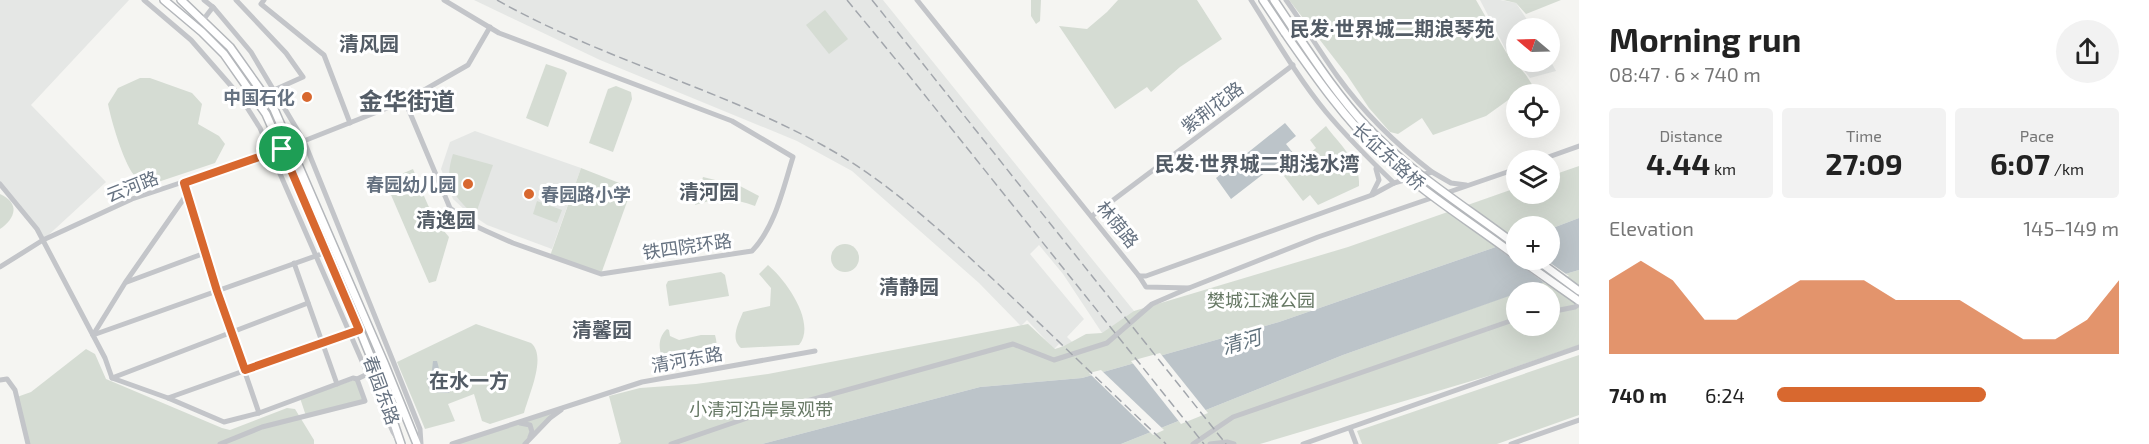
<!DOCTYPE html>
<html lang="en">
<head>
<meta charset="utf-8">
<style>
  :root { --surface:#fff; --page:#f2f2f2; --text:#222; --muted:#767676; --accent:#d8682f }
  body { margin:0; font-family:"Exo 2","Noto Sans SC",sans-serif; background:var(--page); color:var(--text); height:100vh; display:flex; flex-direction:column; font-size:22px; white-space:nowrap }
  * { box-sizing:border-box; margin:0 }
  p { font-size:20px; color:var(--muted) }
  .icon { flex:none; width:33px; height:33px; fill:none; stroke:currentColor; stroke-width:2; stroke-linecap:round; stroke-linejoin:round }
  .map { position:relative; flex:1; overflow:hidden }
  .sheet { display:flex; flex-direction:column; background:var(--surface); width:570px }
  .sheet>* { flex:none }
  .needle { width:39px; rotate:289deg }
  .buttons { position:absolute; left:1506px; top:18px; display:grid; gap:12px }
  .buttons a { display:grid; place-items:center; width:54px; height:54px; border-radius:50%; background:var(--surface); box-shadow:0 6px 24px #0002; font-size:30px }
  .pin { position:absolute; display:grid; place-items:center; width:51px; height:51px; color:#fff; margin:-26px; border:3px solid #fff; border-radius:50%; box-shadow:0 2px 6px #0007 }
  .round { display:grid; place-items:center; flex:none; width:63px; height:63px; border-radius:32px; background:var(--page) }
  .head { display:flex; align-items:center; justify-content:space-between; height:102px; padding:0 30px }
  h1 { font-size:33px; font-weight:700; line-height:45px }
  .stats { display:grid; grid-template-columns:repeat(3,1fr); gap:9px; height:102px; padding:6px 30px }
  .stats div { display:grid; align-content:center; border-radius:6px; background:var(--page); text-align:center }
  .stats b { font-size:30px; font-weight:700 }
  .stats small { font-size:16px; font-weight:400 }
  .stats p { font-size:16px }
  .chart { height:168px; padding:12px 30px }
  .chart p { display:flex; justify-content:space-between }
  .chart svg { width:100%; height:108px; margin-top:6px; fill:var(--accent); opacity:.7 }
  ul { padding:0 30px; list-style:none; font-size:20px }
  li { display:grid; grid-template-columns:96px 72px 1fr; align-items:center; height:45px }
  li i { height:15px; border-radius:8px; background:var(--accent) }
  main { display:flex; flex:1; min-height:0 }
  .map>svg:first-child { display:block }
  .built { fill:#e5e7e5 }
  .green { fill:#d5dcd3 }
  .water { fill:#bcc4c9 }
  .pier { fill:#f5f5f2 }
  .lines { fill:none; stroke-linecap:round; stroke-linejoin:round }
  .major-casing { stroke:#b4b7bb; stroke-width:10 }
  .minor { stroke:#c3c5c9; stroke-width:5 }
  .major { stroke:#fff; stroke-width:7 }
  .rail { stroke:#a2a6ac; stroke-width:1.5; stroke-dasharray:9 4.5; stroke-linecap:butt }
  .major-bridge-casing { stroke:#b4b7bb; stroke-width:10; stroke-linecap:butt }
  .major-bridge { stroke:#fff; stroke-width:7 }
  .route-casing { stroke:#fff; stroke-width:12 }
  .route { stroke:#d8682f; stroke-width:8 }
  .poi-dot { fill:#d8682f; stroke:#fff; stroke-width:2 }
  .labels { text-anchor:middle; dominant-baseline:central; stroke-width:6; stroke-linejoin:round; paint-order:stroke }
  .poi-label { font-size:18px; font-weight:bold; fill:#667281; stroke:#fff; text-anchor:end }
  .street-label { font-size:18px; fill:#667281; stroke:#fff }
  .park-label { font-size:18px; fill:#667864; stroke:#fff }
  .neighbourhood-label { font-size:20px; font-weight:bold; fill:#535c66; stroke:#fff }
  .water-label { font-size:20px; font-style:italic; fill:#62737e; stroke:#fff }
  .district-label { font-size:24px; font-weight:bold; fill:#535c66; stroke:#fff }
</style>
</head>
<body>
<main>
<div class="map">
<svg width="1579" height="444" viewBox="0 0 1579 444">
  <rect width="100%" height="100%" fill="#f5f5f2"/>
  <g class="built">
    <polygon points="0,0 129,0 31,105 106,182 43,240 0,184"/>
    <polygon points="474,0 883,0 1134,311 1132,318 1110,335 1102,333 1063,274 1039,245 1030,254 1084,319 1067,337 1178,444 1163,444 1059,344 1054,349 1027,320 1021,326 979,283 852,171 797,141 600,60"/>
    <polygon points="1480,0 1500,0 1516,3 1524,15 1532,28 1516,28 1516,61 1507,52"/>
    <polygon points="1550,60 1556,71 1530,78 1517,62 1550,62"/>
    <polygon points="475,131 581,168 552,249 487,225 466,211 453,199 441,169 450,142"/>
  </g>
  <g class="green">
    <polygon points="1031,0 1041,0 1040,21 1036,24 1031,16"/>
    <polygon points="1118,0 1197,0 1222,39 1180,67 1151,92 1147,87 1115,109 1059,26 1087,29 1107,12"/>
    <polygon points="1289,0 1476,0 1506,52 1526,75 1538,94 1516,94 1516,109 1511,98 1486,116 1433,135 1422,118 1398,134 1390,132 1369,108 1347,75"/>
    <polygon points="1503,0 1561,0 1526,14 1516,3"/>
    <polygon points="825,10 848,39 829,54 806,25"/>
    <polygon points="546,64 564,70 567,73 548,127 526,118"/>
    <path d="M140,78H150L192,93L202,104L198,124L219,136L225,144L215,163L155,183C148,182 142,181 136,177C125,168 111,120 108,104L118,88Z"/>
    <polygon points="616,86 631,92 632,99 613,152 589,143 608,89"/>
    <path d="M1326,126C1339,144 1361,162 1359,186L1318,205L1310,195L1303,201L1284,176L1316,148L1310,140Z"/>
    <path d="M453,154L493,165L475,216C453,195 443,185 453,154Z"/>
    <polygon points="1579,166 1579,218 1550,229 1550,226 1516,226 1516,240 1279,322 1082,378 980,387 762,444 618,444 621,442 609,396 640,388 696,384 768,374 1028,324 1055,349 1064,346 1086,334 1102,333 1134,311 1348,247 1516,188 1516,194 1550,194 1550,176"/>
    <polygon points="581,168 632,188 601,274 550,256"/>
    <path d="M413,169C423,193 431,218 449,237L436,281L429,283L385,181Z"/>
    <path d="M703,177L740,186L759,196L755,206C734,198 716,198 695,205Z"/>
    <path d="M0,194C20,203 16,218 0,229Z"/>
    <polygon points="537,201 562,210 557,223 533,214"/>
    <circle cx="845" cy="258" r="14"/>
    <path d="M768,265C786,280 817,323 799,345L741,348C730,339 738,324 743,312L770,306L771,288L759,274Z"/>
    <polygon points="1579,270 1579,345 1495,374 1260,444 1121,444 1343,355 1516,293 1516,326 1550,326 1550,292 1519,292 1555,277"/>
    <polygon points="721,272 725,275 729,296 669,306 666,285 668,281"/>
    <path d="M476,324L531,343C547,356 529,394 524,413L490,424L482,421L474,394L448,404L455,421L425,429L397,362Z"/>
    <path d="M667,329L669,330L670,336L679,340L701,335H715C722,359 705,361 686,365C679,367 673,369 666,367C660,354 655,340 667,329Z"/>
    <polygon points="86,349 95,354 106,379 222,428 230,430 287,408 295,409 314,440 314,444 28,444 17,397 31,392"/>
    <polygon points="1579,355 1579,415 1497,444 1362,444 1357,431"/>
    <polygon points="357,379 365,401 306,416 300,398"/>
    <polygon points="566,406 525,444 452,444"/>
  </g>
  <g class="water">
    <polygon points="1285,123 1296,136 1286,144 1297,158 1286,168 1280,161 1231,199 1216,178"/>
    <polygon points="1579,218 1579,270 1555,277 1529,289 1343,355 1121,444 762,444 980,387 1082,378 1279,322 1516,240 1516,260 1550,260 1550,229"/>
    <polygon points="433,361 437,361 441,376 450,390 449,393 434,392 429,389 427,379 432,370"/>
  </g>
  <g class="pier">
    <polygon points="1516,237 1516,260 1546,260 1569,276 1546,284 1493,245"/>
    <polygon points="1160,353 1208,413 1181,424 1131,361"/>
    <polygon points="1101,370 1164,430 1153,435 1089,373"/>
  </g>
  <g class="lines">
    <defs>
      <g id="major">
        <polyline points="164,0 202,32 224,54 266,114 344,291 376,370 401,444"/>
        <polyline points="181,0 230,47 274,109 385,365 417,444"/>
        <polyline points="1263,0 1285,33"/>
        <polyline points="1274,0 1292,27"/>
        <polyline points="1521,260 1579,301"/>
        <polyline points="1537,260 1579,291"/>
      </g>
    </defs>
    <use href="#major" class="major-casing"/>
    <g class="minor">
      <polyline points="144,0 191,40 239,95 260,128 393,432 398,440"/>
      <polyline points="204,0 214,8 251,52 304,141 393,361 420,429 421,444"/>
      <polyline points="236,0 286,53 303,77 274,90"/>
      <polyline points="264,0 261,4 324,55 350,123"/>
      <path d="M917,0L1139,276H1146L1372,195L1394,183L1432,172C1397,145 1364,113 1338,77C1320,52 1304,25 1286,0"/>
      <path d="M1251,0C1275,38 1298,78 1326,112C1347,137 1370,160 1394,183"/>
      <polyline points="203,20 213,7"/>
      <path d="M405,101L450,208L469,223L486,231L513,243L601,274L752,251C775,227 783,189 793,157L732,121L499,33L444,0"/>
      <polyline points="291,146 405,101 468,65 490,27"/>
      <polyline points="1540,160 1579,146"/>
      <polyline points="1432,172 1451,183 1466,185"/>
      <polyline points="184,183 217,291 259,413"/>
      <polyline points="0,184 37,229 105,358 112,378 168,398 224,422 259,413 353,378 357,379"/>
      <polyline points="1372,194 1379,180 1376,169"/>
      <polyline points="1092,216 1293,65"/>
      <polyline points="294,263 337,384"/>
      <polyline points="0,267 43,240 132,199 282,149"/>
      <polyline points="1139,276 1146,287 1189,288 1318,237 1516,169"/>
      <polyline points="127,282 205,253"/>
      <polyline points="1550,312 1575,307 1579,304"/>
      <polyline points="93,335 327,252"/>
      <polyline points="93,335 125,283 187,194"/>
      <polyline points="112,378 308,303"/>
      <polyline points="0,380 7,379 15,390 28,444"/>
      <polyline points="168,398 359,330"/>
      <polyline points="520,423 530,425 532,432 530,437"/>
      <polyline points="1350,428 1356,444"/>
      <polyline points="220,444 262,427 365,401 357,379 376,370"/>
      <polyline points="452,444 642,382 815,351"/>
      <polyline points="525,444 550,418 561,410"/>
      <polyline points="671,444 756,415 1013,344 1054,360 1107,343 1152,304 1189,288"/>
      <polyline points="1193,444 1233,417 1516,319"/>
      <polyline points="1210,444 1227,442 1234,444"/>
      <polyline points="1303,444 1579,347"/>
      <polyline points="1511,444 1579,420"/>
    </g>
    <use href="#major" class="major"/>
    <g class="rail">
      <path d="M497,0C601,59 719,88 824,146C888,181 942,232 995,281C1052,335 1109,390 1166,444"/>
      <polyline points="847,0 911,78 1204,444"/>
      <polyline points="872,0 1226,444"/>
    </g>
    <defs>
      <g id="major-bridge">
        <path d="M1292,27C1315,61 1338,96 1366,126C1409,172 1466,207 1516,245"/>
        <path d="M1285,33C1315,76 1344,118 1382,154C1422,192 1472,223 1516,256"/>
      </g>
    </defs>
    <use href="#major-bridge" class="major-bridge-casing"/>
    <use href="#major-bridge" class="major-bridge"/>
  </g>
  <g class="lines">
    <defs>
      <polygon id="route" points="282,149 359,330 245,370 217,291 184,183"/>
    </defs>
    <use href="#route" class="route-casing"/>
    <use href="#route" class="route"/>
  </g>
  <g class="poi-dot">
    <circle cx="307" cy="97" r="6"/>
    <circle cx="468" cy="184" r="6"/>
    <circle cx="529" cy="194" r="6"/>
  </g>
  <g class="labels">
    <g class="poi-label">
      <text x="295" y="97">中国石化</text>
      <text x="456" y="184">春园幼儿园</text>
      <text x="541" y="194" text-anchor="start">春园路小学</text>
    </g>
    <g class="street-label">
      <text transform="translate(1212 107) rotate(-37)">紫荆花路</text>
      <text transform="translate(1389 156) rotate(42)">长征东路桥</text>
      <text transform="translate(132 186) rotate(-21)">云河路</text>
      <text transform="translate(1118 224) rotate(51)">林荫路</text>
      <text transform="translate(687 246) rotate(-8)">铁四院环路</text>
      <text transform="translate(687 359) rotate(-10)">清河东路</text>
      <text transform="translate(382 390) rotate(70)">春园东路</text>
    </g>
    <g class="park-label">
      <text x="1261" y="300">樊城江滩公园</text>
      <text x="761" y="409">小清河沿岸景观带</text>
    </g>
    <g class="neighbourhood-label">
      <text x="1392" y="28">民发·世界城二期浪琴苑</text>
      <text x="369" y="43">清风园</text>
      <text x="1257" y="163">民发·世界城二期浅水湾</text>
      <text x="709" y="191">清河园</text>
      <text x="446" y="219">清逸园</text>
      <text x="909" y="286">清静园</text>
      <text x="602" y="329">清馨园</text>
      <text x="469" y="380">在水一方</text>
    </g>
    <g class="water-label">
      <text transform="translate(1241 341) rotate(-16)">清河</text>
    </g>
    <g class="district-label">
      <text x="407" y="100">金华街道</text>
    </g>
  </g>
</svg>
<div class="buttons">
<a><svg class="needle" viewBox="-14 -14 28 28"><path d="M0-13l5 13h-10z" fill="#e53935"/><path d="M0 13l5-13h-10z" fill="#767676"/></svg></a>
<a><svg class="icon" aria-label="locate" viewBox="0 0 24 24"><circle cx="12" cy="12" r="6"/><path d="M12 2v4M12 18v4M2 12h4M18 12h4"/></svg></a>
<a><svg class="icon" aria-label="layers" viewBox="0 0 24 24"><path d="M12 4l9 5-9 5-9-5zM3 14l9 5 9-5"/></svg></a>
<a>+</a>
<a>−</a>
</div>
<div class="pin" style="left:282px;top:149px;background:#1e9e55"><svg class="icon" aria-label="arrive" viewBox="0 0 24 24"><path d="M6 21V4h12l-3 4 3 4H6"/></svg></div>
</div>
<section class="sheet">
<div class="head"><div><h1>Morning run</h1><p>08:47 · 6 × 740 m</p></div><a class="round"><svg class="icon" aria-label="share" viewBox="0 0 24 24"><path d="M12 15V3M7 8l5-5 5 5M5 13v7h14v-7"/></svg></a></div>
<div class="stats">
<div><p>Distance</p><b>4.44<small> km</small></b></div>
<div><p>Time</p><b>27:09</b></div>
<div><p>Pace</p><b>6:07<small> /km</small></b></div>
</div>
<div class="chart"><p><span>Elevation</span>145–149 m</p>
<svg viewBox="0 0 160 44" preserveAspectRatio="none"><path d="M0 44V14L10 6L20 14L30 30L40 30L50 22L60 14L70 14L80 14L90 22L100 22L110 22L120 30L130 38L140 38L150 30L160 14V44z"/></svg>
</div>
<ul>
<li><b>740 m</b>6:24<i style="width:61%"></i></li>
</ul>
</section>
</main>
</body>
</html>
